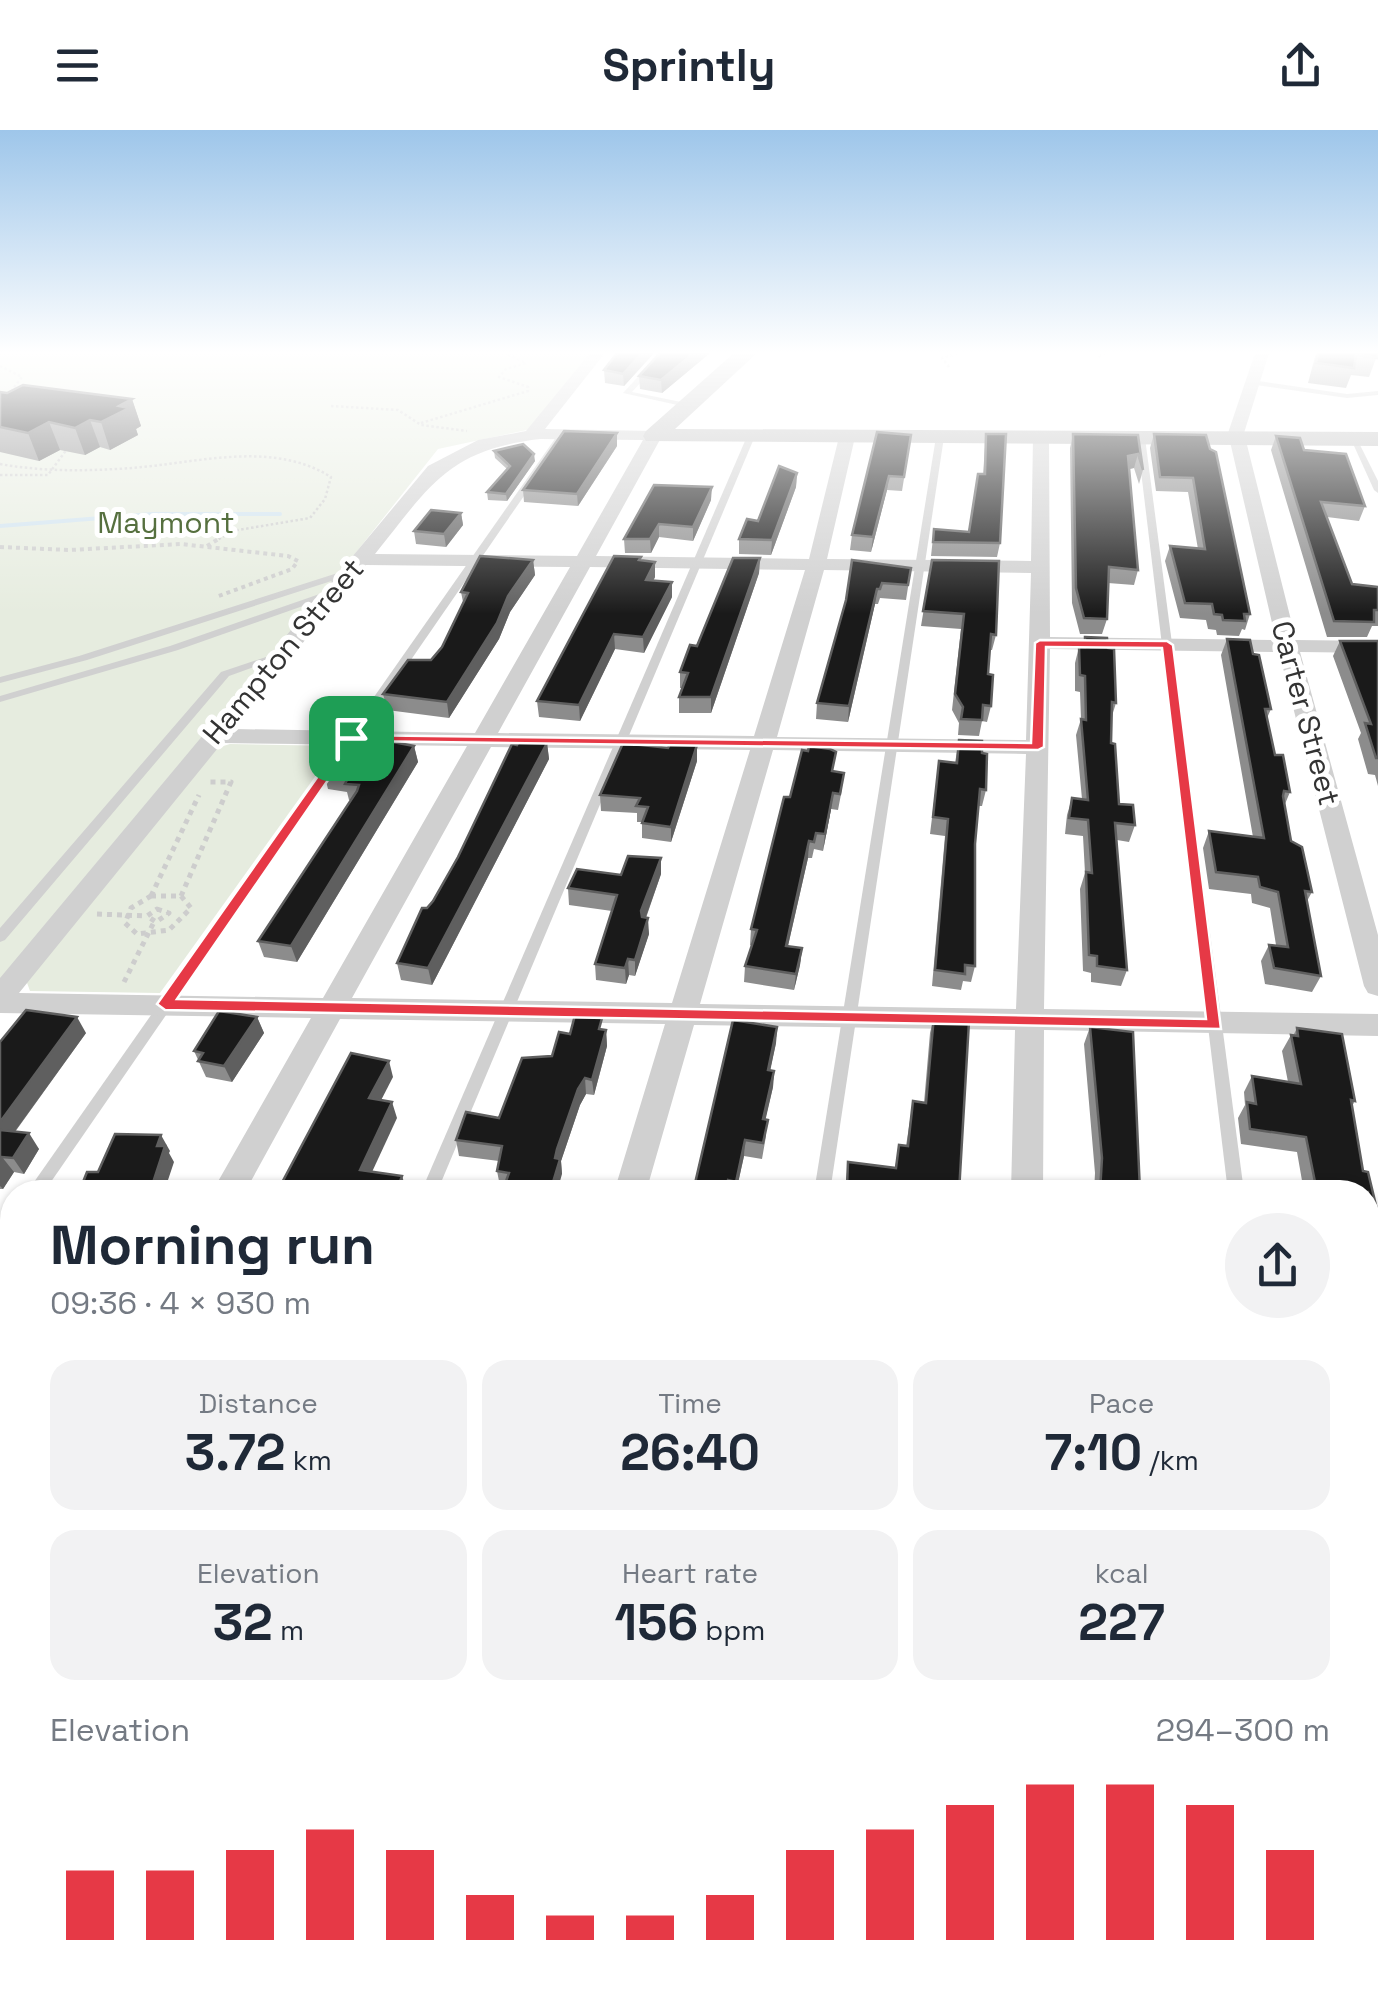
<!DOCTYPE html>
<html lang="en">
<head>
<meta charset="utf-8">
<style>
  :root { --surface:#fff; --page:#f2f2f3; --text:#1f2937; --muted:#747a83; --accent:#e63946 }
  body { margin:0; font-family:"Space Grotesk",sans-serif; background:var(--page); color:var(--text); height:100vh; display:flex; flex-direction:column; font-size:38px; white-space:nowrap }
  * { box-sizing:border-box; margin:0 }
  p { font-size:32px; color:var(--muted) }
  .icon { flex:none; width:55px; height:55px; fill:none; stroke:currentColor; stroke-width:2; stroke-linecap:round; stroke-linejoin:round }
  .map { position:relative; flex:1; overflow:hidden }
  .drawer { position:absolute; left:0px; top:1050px; width:1380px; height:812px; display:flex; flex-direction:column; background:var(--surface); border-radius:40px 40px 0 0; box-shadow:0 2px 8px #0004 }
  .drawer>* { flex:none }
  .pin { position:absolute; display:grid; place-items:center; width:85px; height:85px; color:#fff; margin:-42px; border-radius:20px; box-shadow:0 5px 15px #0006 }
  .round { display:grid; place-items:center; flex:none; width:105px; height:105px; border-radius:52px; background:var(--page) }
  .headline { display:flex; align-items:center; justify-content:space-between; height:170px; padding:0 50px }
  h1 { font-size:55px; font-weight:600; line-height:75px }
  .metrics { display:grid; grid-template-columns:repeat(3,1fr); gap:15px; height:170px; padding:10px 50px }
  .metrics div { display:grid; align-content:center; border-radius:25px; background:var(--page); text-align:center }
  .metrics b { font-size:50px; font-weight:600 }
  .metrics small { font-size:28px; font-weight:400 }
  .metrics p { font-size:28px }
  .chart { height:280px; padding:20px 50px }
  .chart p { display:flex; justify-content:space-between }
  .chart svg { width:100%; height:180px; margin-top:10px; stroke:var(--accent); stroke-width:6 }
  header { display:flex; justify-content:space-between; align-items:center; height:130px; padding:0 50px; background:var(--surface); font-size:45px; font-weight:600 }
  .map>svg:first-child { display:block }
  .green { fill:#e6ecdf }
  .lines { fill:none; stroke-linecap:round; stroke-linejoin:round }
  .stream { stroke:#cfe2ee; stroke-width:4 }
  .path-far2 { stroke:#cdcdcd; stroke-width:2.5; stroke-dasharray:2.5 2.5; stroke-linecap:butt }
  .path-far1 { stroke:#cdcdcd; stroke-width:4; stroke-dasharray:4 4; stroke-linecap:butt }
  .path { stroke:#cdcdcd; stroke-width:5; stroke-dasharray:5 5; stroke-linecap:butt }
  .lane { fill:#d0d0d0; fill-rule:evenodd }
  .street { fill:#d0d0d0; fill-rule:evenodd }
  .secondary { fill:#bdbdbd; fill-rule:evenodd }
  .wall { fill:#8c8c8c }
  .shaded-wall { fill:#5f5f5f }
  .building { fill:#1a1a1a; stroke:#5f5f5f; stroke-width:2.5 }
  .route { fill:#e63946; stroke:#fff; stroke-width:2.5; fill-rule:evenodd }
  .labels { text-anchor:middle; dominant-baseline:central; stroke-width:10; stroke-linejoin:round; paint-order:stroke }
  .far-park-label { font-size:30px; fill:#56703f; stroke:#fff }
  .far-street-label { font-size:30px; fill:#333; stroke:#fff }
</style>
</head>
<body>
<header><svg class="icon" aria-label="menu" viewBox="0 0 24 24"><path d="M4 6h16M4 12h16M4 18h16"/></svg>Sprintly<svg class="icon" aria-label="share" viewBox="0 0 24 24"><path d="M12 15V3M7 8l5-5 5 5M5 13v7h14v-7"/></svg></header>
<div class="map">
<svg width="1378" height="1862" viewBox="0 0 1378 1862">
  <rect width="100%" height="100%" fill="#fff"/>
  <g class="green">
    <polygon points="0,223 596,223 536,298 438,319 0,872"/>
    <polygon points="230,614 337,616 160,863 30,861 26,850 213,619"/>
  </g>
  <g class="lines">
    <polyline class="stream" points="0,396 152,384 280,384"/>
    <g class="path-far2">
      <polyline points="1099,227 1105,223"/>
      <polyline points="0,236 22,247 12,260"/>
      <polyline points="949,237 942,228 958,223"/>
      <polyline points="331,276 398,280 421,295 467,301"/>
      <polyline points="421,293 528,261 528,257 499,247 506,239 526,233 505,223"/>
      <path d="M0,334C44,342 88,341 132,338C197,333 272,310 331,347L325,369L310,388L232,401L216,411"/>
      <polyline points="0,345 48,345 67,319"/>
    </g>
    <g class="path-far1">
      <polyline points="207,416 220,408"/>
      <polyline points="0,417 69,420 181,414 288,426 298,431 292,439 216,467"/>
    </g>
    <g class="path">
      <polygon points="151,766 181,766 191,778 169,800 137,804 125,793 131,778"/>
      <polyline points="151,766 199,665"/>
      <polyline points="181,766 231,652 208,652"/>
      <polygon points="157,779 169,783 156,792 147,786"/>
      <polyline points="97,784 147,786"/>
      <polyline points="124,852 154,792"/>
    </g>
    <g class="lane">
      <polygon points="660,223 667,223 632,262 691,274 691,278 623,263"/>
      <polygon points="1252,250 1347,264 1378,261 1378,265 1347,268 1249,254"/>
      <polygon points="559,303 566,305 44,1062 27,1062"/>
      <polygon points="748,304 755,306 437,1062 421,1062"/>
      <polygon points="940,305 944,307 830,1062 814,1062 936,307"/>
      <polygon points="1141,306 1145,308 1244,1062 1228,1062 1137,308"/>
      <polygon points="1350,307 1357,309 1378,351 1378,363 1374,360"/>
      <polygon points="347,440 352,443 350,445 87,530 0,553 0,547 79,526"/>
      <polygon points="334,459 337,460 337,464 178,520 0,572 0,566 170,516"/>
      <polygon points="278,523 287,525 229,546 5,810 0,812 0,798 221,542"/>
      <path d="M12,1087C13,1099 14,1114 0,1119C0,1106 0,1092 12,1087Z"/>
      <polygon points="81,1850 107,1850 102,1862 76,1862"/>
      <polygon points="689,1850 715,1850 713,1862 687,1862"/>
      <polygon points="1321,1850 1347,1850 1349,1862 1323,1862"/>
    </g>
    <g class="street">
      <path d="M590,223H605L545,299L654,301L662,306L596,426L809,429L839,307L847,302L855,307L827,429L1031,431L1033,308L1041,303L1049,308L1050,507L1276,510L1228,303L1255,223H1269L1244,303L1296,510L1378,511V523L1300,522L1378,805V866L1368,863L1364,856L1279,522L1050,519L1044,879L1378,884V906L1044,900L1043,1062H1011L1015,900L694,895L646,1062H614L665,894L340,889L245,1062H212L311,888L0,883V848L428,336L478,310L526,301ZM540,309L643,310L577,426L375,424C430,356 447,320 540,309ZM366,435L570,437L475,603L233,599ZM590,437L805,440L754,606L498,603ZM824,440L1031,443L1026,610L777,607ZM222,613L467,616L323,868L19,863ZM491,617L750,620L672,873L352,868ZM773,620L1026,624L1016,879L700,874Z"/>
      <rect x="0" y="1313" width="12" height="38"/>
      <polygon points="1368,1336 1378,1337 1378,1377 1368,1375"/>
      <polygon points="12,1422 12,1482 0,1487 0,1427"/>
      <polygon points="373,1850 423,1850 419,1862 369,1862"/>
      <rect x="992" y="1850" width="50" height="12"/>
    </g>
    <polygon class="secondary" points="734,223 757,223 675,299 1378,302 1378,316 646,311 643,306 646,301"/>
  </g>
  <g class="wall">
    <polygon points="617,223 654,223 624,256 605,253 604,240"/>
    <polygon points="660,223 710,223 662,263 640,259 639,246"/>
    <polygon points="1316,223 1378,223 1369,247 1351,245 1346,258 1308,253"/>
    <polygon points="0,262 132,269 141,296 136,299 138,305 110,320 100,317 85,325 60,320 39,331 0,322"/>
    <polygon points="986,304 1000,413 997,427 931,426 934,399 968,402 983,344"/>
    <polygon points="1073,304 1138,305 1143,340 1139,354 1134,338 1129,339 1138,440 1134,455 1108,453 1107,489 1102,504 1080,504 1072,473 1070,318"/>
    <polygon points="1154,304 1206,305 1250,484 1245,500 1242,499 1239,506 1217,505 1216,500 1208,499 1206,490 1180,488 1165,431 1170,416 1198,419 1188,362 1156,361 1150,318"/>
    <polygon points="911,305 902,361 887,360 871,422 850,420 852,405"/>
    <polygon points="1276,306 1304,320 1365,376 1359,391 1327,387 1352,454 1378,457 1378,496 1372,496 1367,507 1327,507 1271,320"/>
    <polygon points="617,316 578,376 524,372 523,360"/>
    <polygon points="494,321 535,331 507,371 488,370 487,362 507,339 495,328"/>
    <polygon points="797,343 796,357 771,425 739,424 739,409 758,391"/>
    <polygon points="711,370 693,411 659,407 651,423 625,423 624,409"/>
    <polygon points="461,383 463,395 446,417 416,414 414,401"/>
    <polygon points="641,427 641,430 655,432 655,447 653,451 672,467 644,523 615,519 580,591 539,587 537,571"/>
    <polygon points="760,428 759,443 711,583 679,583 679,567 683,558 680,558 680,542"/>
    <polygon points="533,430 535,445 510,482 499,509 449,588 387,580 383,564 431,530 442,517 463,472 461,462"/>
    <polygon points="932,430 996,505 992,520 990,520 988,544 991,576 987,592 982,591 979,606 958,605 959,593 952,580 961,499 921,496"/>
    <polygon points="911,438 906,470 880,468 878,474 875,474 848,592 816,589 817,573 846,470"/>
    <polygon points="1085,507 1108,518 1116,573 1111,589 1111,613 1119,674 1135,695 1129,712 1117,710 1127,840 1121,856 1091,852 1091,843 1083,841 1080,759 1085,743 1083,706 1065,704 1067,685 1072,668 1082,669 1076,605 1081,589 1080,562 1075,561 1075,533 1079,517 1082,517"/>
    <polygon points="1227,509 1253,524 1271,579 1267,588 1275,625 1290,662 1285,674 1291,711 1312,762 1307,771 1321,846 1312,862 1265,854 1261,831 1269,815 1276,815 1270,778 1252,773 1251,764 1209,759 1203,718 1209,701 1253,707 1221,525"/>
    <polygon points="1340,511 1378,511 1378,656 1375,645 1368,644 1358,609 1361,603 1333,526"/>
    <polygon points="959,610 986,660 982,676 978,676 975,714 975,836 971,852 963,851 961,860 932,856 945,706 930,704 939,631 955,633"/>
    <polygon points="547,613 549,629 432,855 401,850 397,833 458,727 517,615"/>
    <polygon points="697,615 697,631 671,712 642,708 642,692 637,692 637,683 601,681 600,665 668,618"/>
    <polygon points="414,616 418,632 297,832 264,827 258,811 351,670 349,670 347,662 328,659 324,643 350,621"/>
    <polygon points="834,641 842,659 838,680 831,679 823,721 814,719 812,728 808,728 788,816 802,818 800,835 794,860 744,852 745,836 752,816 750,815 751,799 790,667"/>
    <polygon points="661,744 646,788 649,804 635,846 629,845 626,854 596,850 595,834 612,781 569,775 568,758 621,745"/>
    <polygon points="934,886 959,1062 845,1062 848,1032 895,1038 899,1015 906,1016 913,971 924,973 930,903"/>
    <polygon points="257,887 264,903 232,952 206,947 194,921"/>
    <polygon points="777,897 776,913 770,940 774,941 773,957 765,990 766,1006 762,1029 744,1026 736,1062 693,1062"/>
    <polygon points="1090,897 1140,1062 1094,1062 1095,1043 1084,914"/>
    <polygon points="1297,898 1355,971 1352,976 1363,1041 1378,1084 1378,1298 1368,1296 1368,1062 1304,1062 1297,1022 1241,1014 1238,988 1245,975 1244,962 1252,946 1288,952 1282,921 1291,905 1293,906"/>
    <polygon points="603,900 606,900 607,916 594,965 586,964 580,975 561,1031 562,1044 504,1057 500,1056 497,1041 499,1031 459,1026 456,1010 499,988 570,904"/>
    <polygon points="86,903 15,1002 39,1019 24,1044 14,1042 3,1059 0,1059 0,912"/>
    <polygon points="12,1173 12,1268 0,1268 0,1201"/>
    <polygon points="1368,1641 1378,1644 1378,1696 1368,1700"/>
    <polygon points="820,1850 885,1850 884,1856 877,1858 876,1862 819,1862"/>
  </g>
  <g class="shaded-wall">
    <polygon points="642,223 654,223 624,256 623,244"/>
    <polygon points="694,223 710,223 662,263 661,250"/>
    <polygon points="132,269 141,296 136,299 138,305 110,320 101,292 119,276"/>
    <polygon points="90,290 100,317 85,325 75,298"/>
    <polygon points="49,292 60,320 39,331 28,303"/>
    <polygon points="617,303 617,316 578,376 577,364"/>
    <polygon points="534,324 535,331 507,371 506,364"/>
    <polygon points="1138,324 1134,338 1124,340 1128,326"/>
    <polygon points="797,343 796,357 771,425 772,410"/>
    <polygon points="889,346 887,360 871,422 873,407"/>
    <polygon points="712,357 711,370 693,411 693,397"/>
    <polygon points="461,383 463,395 446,417 444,404"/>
    <polygon points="659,394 659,407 651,423 650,409"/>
    <polygon points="760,428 759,443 711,583 711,567"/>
    <polygon points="533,430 535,445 510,482 499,509 449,588 447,572 508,466"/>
    <polygon points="655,432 655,447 646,465 646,450"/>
    <polygon points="672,452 672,467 644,523 643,507"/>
    <polygon points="877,459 875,474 848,592 849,576"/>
    <polygon points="614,504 615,519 580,591 579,575"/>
    <polygon points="547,613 549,629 432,855 428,838"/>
    <polygon points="697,615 697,631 671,712 671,697"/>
    <polygon points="414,616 418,632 297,832 291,816"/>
    <polygon points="833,663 831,679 823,721 825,704"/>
    <polygon points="809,711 808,728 784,833 786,816"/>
    <polygon points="661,728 661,744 642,798 641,781"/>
    <polygon points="648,788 649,804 635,846 635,830"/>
    <polygon points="802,818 800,835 794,860 796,844"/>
    <polygon points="628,829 629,845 626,854 625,838"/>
    <polygon points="77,887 86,903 5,1015 0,1008 0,992"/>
    <polygon points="257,887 264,903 232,952 224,936"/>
    <polygon points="777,897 776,913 767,956 768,940"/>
    <polygon points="606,900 607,916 594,965 592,950"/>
    <polygon points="389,931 393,947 374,984 369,968"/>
    <polygon points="774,941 773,957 762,1005 763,989"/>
    <polygon points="585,948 586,964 580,975 561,1031 562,1044 557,1062 550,1062 557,1019 578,959"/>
    <polygon points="392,972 397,988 366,1055 360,1040"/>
    <polygon points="29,1003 39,1019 24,1044 13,1028"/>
    <polygon points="161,1005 170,1021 169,1023 174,1032 164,1062 150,1062 157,1016"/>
    <polygon points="745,1010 744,1026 736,1062 736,1052"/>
    <polygon points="2,1027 14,1042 3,1059 0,1056 0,1030"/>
    <polygon points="402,1046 407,1061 406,1062 396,1062"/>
    <polygon points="0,1717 8,1720 0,1739"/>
    <polygon points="273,1850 285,1850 281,1862 269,1862"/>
    <polygon points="539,1850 543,1850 541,1862 536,1862"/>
  </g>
  <g class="building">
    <polygon points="617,223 642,223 623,244 604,240"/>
    <polygon points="660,223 694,223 661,250 639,246"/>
    <polygon points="1318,223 1378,223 1377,228 1356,225 1354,238 1316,233"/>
    <polygon points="23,255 132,269 119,276 129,278 101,292 90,290 75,298 49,292 28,303 0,297 0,262 7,263"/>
    <polygon points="564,301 617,303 577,364 523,360"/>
    <polygon points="877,302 911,305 904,347 889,346 873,407 852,405"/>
    <polygon points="986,304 1006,304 1000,413 933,412 934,399 969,402 978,344 985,344"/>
    <polygon points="1073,304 1138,305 1143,340 1138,324 1128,326 1138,440 1109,437 1107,489 1084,488 1076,458"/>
    <polygon points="1154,304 1206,305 1210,319 1216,322 1250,484 1244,484 1245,491 1223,490 1222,485 1214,484 1212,474 1185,473 1170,416 1205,419 1193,348 1160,347"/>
    <polygon points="1276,306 1300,308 1304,320 1346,324 1365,376 1321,372 1352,454 1378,457 1378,480 1374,480 1374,492 1334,491"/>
    <polygon points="523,314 534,324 506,364 487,362 510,336 494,321"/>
    <polygon points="779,336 797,343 772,410 739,409 747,389 758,391"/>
    <polygon points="654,355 712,357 693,397 659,394 650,409 624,409"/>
    <polygon points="431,380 461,383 444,404 414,401"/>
    <polygon points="480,426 533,430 508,466 497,493 447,572 383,564 408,530 431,530 442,517 468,463 461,462"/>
    <polygon points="614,426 641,427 639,430 655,432 646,450 672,452 643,507 614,504 579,575 537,571"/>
    <polygon points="733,428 760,428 711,567 679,567 688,543 680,542 690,515 697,516"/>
    <polygon points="852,430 911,438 908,455 882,453 880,459 877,459 849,576 817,573 846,470"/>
    <polygon points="932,430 999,431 996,505 991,504 988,544 993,545 991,576 983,575 982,590 961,589 963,577 955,564 964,484 923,481"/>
    <polygon points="1085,507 1107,508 1108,518 1114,519 1116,573 1112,572 1111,613 1115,614 1119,674 1133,675 1135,695 1115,693 1127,840 1097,836 1097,826 1089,825 1086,742 1092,743 1088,690 1069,688 1072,668 1088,670 1081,589 1086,590 1085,546 1080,545 1079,517 1085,517"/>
    <polygon points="1227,509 1250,510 1253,524 1259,525 1271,579 1265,579 1275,625 1283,625 1290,662 1284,661 1283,666 1291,711 1302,717 1312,762 1305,761 1321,846 1274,838 1269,815 1288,817 1278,762 1260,757 1258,747 1216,742 1209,701 1264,708"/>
    <polygon points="1340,511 1378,511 1378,628 1376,628 1365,593 1371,594"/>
    <polygon points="366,607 414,616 291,816 258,811 357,661 359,655 345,654 349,646 324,643 339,619 350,621"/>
    <polygon points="520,609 547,613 428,838 397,833 422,778 427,778 433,771 458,727 512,614 517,615"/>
    <polygon points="959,610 982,611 982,623 987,624 986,660 980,659 975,714 975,836 965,835 965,844 935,840 948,689 933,687 939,631 957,633"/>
    <polygon points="671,612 697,615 671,697 642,693 648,677 636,676 640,668 600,665 623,613 668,618"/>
    <polygon points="809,616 830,619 836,622 832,641 844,643 840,664 833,663 825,704 816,703 814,712 809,711 786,816 802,818 796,844 745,836 757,800 751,799 784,667 790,667 802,620 808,621"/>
    <polygon points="628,726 661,728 641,781 642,787 648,788 635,830 628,829 625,838 595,834 617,765 568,758 577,739 621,745"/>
    <polygon points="26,880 77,887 0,992 0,912"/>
    <polygon points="219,881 257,887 224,936 198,931 203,923 194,921"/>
    <polygon points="575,885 602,888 599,899 606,900 592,950 585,948 578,959 557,1019 555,1028 560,1029 550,1062 502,1062 509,1043 497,1041 502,1016 456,1010 466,982 499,988 522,928 552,926 559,902 570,904"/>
    <polygon points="934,886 969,891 959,1062 880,1062 847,1057 848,1032 896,1038 899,1015 908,1016 913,971 926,973"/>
    <polygon points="733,890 777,897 768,940 774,941 763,989 768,990 763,1013 745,1010 736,1052 728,1050 725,1062 693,1062"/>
    <polygon points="1090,897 1133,902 1140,1062 1100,1062 1102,1028"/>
    <polygon points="1297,898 1342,904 1355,971 1351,970 1363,1041 1368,1042 1378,1084 1378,1283 1368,1282 1368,1062 1317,1062 1306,1007 1250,999 1247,972 1256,974 1252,946 1301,954 1291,905 1298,906"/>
    <polygon points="351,923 389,931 369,968 392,972 360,1040 402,1046 396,1062 277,1062"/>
    <polygon points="0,1000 29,1003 13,1028 2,1027 0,1030"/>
    <polygon points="115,1004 161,1005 157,1016 165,1016 150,1062 79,1062 87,1042 98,1042"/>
    <polygon points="12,1173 12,1254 0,1254 0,1201"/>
    <polygon points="12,1573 12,1609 0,1605 0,1597"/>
    <polygon points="12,1613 12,1668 0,1664 0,1637"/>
    <polygon points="1368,1641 1378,1644 1378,1693 1368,1691"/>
    <polygon points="1368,1808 1373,1810 1374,1839 1368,1837"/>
    <polygon points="204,1850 273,1850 269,1862 226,1862 202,1855"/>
    <polygon points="493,1850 539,1850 536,1862 490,1862"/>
    <polygon points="823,1850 885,1850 884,1856 877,1854 876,1862 822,1862"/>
  </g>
  <linearGradient id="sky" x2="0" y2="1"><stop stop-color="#9ec6ea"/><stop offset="0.46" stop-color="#fff"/><stop offset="1" stop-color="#fff" stop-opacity="0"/></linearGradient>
  <rect width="1378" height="484" fill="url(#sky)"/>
  <path class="route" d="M1040,510L1167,511L1173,515L1221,899L165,880L157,874L347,605L1031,613L1035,513ZM1046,517L1162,518L1206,889L177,869L355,611L1038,620L1044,617Z"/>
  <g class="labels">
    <g class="far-park-label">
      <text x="166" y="392">Maymont</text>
    </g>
    <g class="far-street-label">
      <text transform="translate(283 521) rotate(-50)">Hampton Street</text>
      <text transform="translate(1306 583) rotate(75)">Carter Street</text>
    </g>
  </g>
</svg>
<div class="pin" style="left:351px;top:608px;background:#1e9e55"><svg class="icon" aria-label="arrive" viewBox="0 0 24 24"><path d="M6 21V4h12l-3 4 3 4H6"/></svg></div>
<section class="drawer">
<div class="headline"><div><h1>Morning run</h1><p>09:36 · 4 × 930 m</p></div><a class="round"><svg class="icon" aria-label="share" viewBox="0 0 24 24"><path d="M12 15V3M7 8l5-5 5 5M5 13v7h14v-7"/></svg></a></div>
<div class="metrics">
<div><p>Distance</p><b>3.72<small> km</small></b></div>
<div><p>Time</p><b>26:40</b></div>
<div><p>Pace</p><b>7:10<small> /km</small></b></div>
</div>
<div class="metrics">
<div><p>Elevation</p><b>32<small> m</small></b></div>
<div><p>Heart rate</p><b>156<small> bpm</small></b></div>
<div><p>kcal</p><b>227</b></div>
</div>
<div class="chart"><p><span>Elevation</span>294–300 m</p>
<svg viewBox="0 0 160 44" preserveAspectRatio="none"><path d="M5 44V27M15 44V27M25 44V22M35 44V17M45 44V22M55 44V33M65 44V38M75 44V38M85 44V33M95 44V22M105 44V17M115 44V11M125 44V6M135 44V6M145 44V11M155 44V22"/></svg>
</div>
</section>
</div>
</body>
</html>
